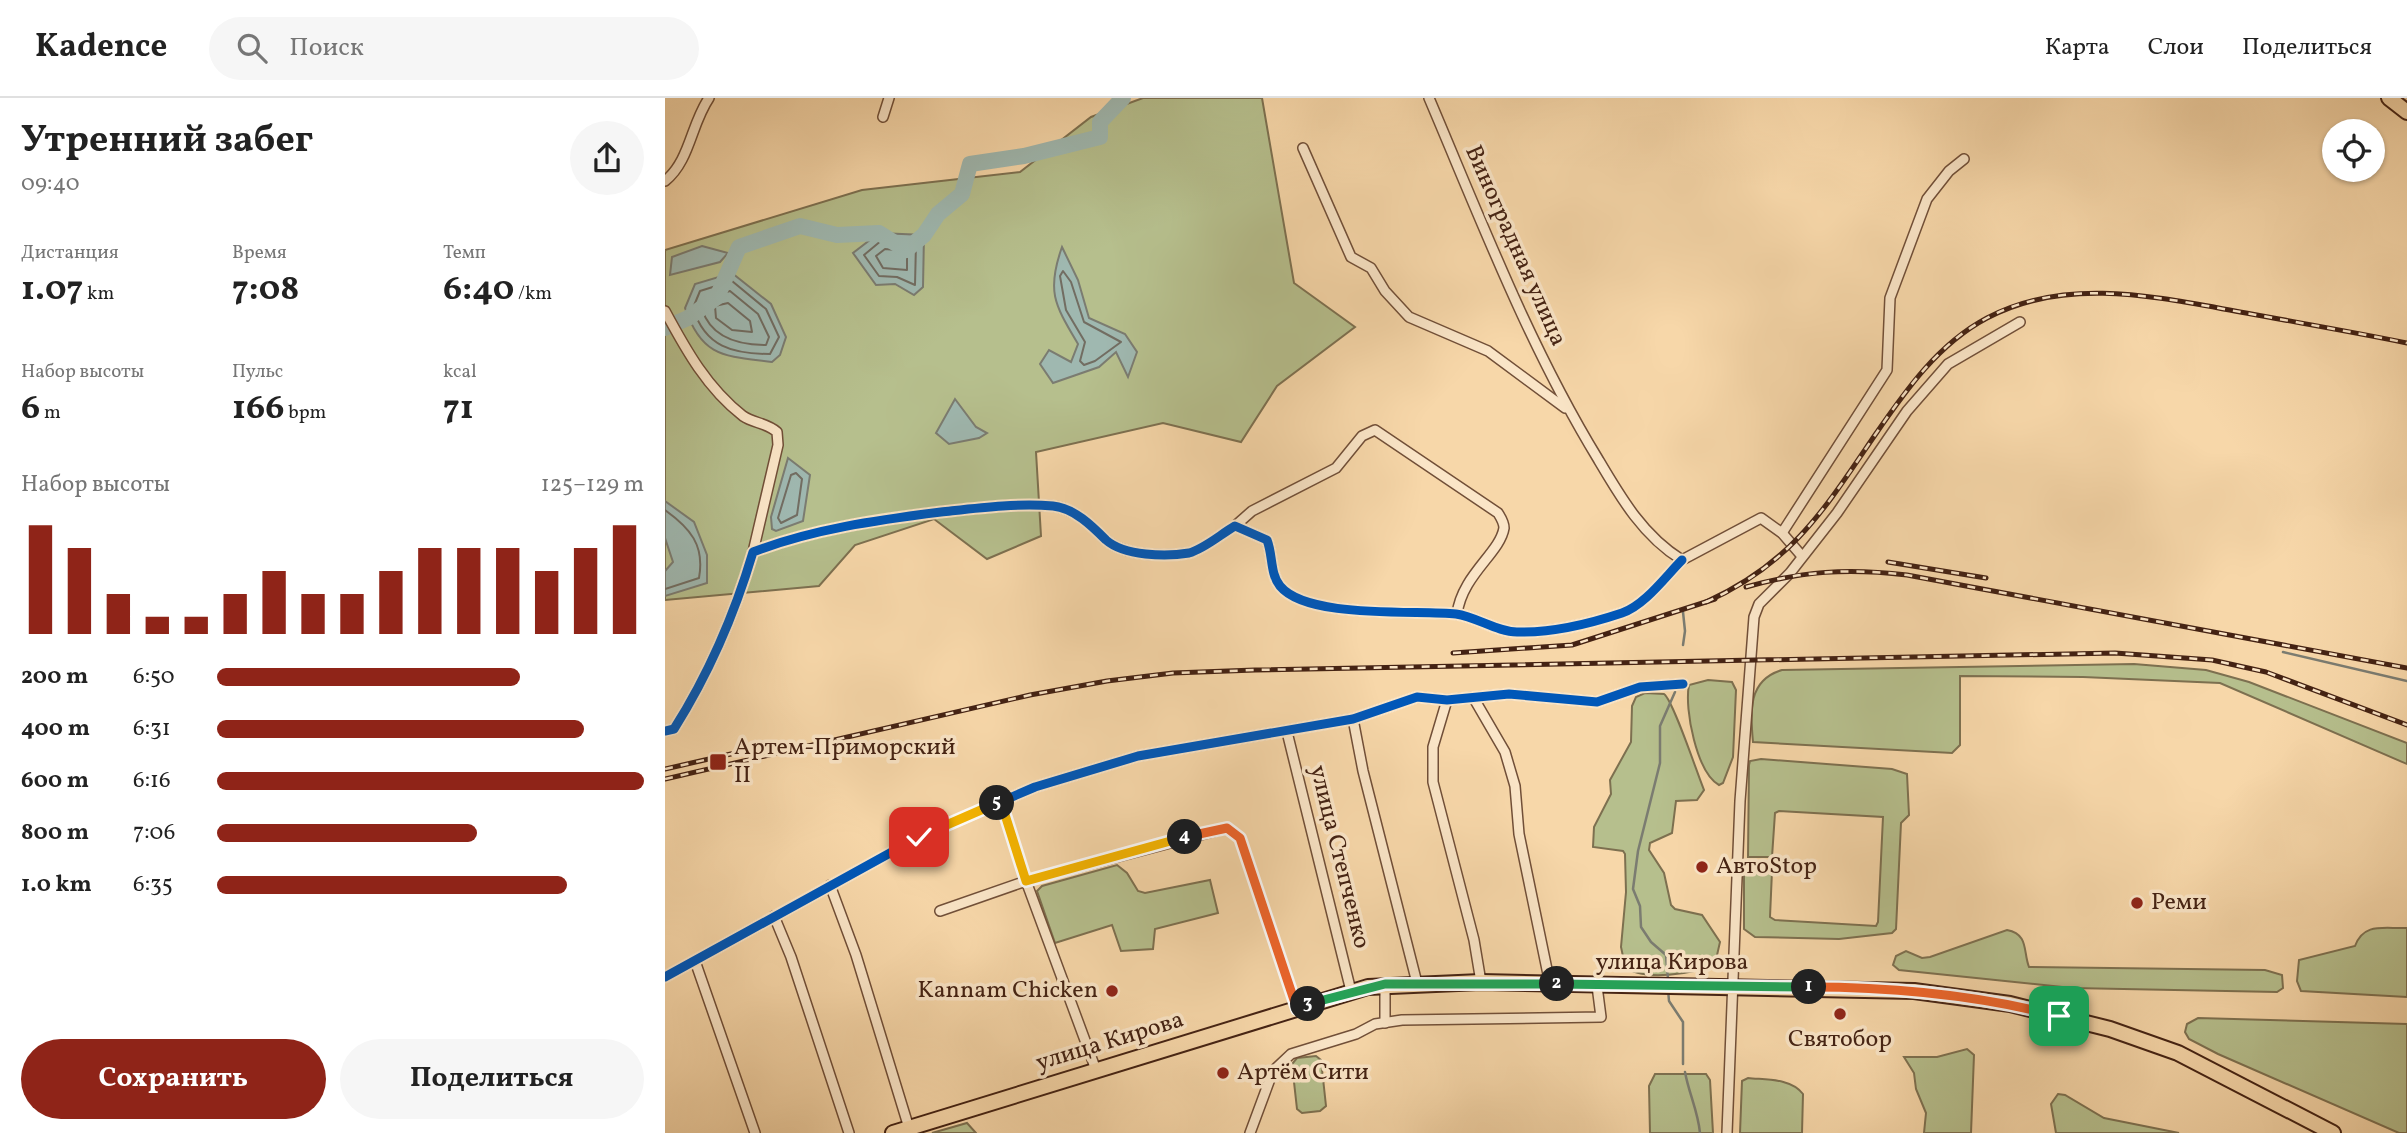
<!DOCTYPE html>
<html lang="ru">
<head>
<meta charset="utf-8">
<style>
  :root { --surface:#fff; --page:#f6f6f6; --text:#222; --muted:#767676; --line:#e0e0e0; --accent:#8f2418 }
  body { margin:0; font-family:Vollkorn,serif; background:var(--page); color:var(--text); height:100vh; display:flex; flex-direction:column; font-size:26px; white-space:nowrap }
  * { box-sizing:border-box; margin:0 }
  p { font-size:23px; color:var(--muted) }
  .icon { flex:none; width:38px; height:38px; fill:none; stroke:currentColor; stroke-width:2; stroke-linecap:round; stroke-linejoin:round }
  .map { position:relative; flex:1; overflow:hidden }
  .sheet { display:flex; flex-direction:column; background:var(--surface); width:665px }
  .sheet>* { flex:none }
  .tools { position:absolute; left:1657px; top:21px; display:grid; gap:14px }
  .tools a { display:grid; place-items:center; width:63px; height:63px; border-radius:50%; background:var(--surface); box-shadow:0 2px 5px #0004; font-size:35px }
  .pin { position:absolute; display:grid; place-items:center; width:60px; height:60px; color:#fff; margin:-30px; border-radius:14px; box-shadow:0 4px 10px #0006 }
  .km { position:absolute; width:35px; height:35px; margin:-18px; border-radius:50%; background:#222; color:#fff; font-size:19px; line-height:35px; text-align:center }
  .round { display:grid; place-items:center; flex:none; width:74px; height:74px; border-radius:37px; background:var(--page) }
  .overview { display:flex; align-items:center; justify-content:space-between; height:119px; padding:0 21px }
  h1 { font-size:38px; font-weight:700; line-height:52px }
  .stats { display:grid; grid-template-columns:repeat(3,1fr); gap:10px; height:119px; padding:7px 21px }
  .stats div { display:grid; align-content:center }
  .stats b { font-size:35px; font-weight:700 }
  .stats small { font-size:19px; font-weight:400 }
  .stats p { font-size:19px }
  .chart { height:196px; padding:14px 21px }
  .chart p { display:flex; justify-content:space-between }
  .chart svg { width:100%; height:126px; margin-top:7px; stroke:var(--accent); stroke-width:6 }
  .primary-button { display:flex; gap:14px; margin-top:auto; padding:14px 21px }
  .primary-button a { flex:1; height:80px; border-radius:42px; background:var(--accent); color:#fff; font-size:28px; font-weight:700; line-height:80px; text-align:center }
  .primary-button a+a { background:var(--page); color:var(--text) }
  ul { padding:0 21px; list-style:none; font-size:23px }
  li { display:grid; grid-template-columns:112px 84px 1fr; align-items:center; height:52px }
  li i { height:18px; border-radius:9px; background:var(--accent) }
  header { display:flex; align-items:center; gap:42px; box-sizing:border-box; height:98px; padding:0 35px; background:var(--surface); border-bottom:2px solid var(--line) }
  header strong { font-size:33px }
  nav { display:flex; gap:38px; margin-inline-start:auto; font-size:24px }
  .search { width:490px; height:63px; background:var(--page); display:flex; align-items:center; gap:18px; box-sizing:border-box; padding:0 24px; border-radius:38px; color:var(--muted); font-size:26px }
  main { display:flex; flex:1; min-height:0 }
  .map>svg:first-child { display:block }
  .green { fill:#b6bf8d; stroke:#7d7050; stroke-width:2 }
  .water { fill:#9fb8b0; stroke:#7b7c71; stroke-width:2 }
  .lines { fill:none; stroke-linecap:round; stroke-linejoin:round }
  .shore { stroke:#726d62; stroke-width:2 }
  .stream { stroke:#7b7c71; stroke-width:2.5 }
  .river { stroke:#9fb8b0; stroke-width:16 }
  .minor-casing { stroke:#714f38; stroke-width:12 }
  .primary-casing { stroke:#442213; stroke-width:18 }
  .trunk-casing { stroke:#442213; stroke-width:18 }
  .minor { stroke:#fae5c7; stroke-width:9 }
  .primary { stroke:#f7d7a9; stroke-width:14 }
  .trunk { stroke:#f7d7a9; stroke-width:14 }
  .rail-casing { stroke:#442213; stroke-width:5 }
  .rail { stroke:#fae5c7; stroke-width:2.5; stroke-dasharray:8; stroke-linecap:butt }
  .cycleway-casing { stroke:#fae5c7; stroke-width:13 }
  .cycleway { stroke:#0057b8; stroke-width:9 }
  .split-1-casing { stroke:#fff; stroke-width:14 }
  .split-2-casing { stroke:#fff; stroke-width:14 }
  .split-3-casing { stroke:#fff; stroke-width:14 }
  .split-4-casing { stroke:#fff; stroke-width:14 }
  .split-5-casing { stroke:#fff; stroke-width:14 }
  .split-6-casing { stroke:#fff; stroke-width:14 }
  .split-1 { stroke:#f0652b; stroke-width:9 }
  .split-2 { stroke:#22a559; stroke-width:9 }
  .split-3 { stroke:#22a559; stroke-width:9 }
  .split-4 { stroke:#f0652b; stroke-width:9 }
  .split-5 { stroke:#f5b400; stroke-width:9 }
  .split-6 { stroke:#f5b400; stroke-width:9 }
  .poi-dot { fill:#8f2418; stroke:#fae5c7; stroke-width:2.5 }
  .labels { text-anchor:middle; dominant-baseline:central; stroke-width:7; stroke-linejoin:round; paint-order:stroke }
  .street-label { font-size:24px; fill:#442213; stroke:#fae5c7 }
  .poi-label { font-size:24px; fill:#442213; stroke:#fae5c7; text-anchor:start }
</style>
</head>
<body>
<header>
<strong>Kadence</strong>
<div class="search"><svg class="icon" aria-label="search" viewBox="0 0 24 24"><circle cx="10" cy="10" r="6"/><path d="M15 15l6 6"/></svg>Поиск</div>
<nav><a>Карта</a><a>Слои</a><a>Поделиться</a></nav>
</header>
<main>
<section class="sheet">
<div class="overview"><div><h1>Утренний забег</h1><p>09:40</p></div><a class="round"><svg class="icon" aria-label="share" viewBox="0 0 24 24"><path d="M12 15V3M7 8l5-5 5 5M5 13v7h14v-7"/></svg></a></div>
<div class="stats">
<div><p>Дистанция</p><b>1.07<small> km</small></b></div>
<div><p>Время</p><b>7:08</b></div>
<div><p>Темп</p><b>6:40<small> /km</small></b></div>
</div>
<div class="stats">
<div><p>Набор высоты</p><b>6<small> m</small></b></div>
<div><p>Пульс</p><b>166<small> bpm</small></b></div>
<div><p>kcal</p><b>71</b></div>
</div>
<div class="chart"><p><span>Набор высоты</span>125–129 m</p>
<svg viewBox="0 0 160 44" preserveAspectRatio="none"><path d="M5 44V6M15 44V14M25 44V30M35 44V38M45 44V38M55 44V30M65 44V22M75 44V30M85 44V30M95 44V22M105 44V14M115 44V14M125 44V14M135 44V22M145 44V14M155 44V6"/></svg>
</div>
<ul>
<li><b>200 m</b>6:50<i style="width:71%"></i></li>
<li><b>400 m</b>6:31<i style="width:86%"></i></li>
<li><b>600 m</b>6:16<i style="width:100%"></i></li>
<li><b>800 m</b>7:06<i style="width:61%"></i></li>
<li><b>1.0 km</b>6:35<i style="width:82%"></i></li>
</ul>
<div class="primary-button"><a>Сохранить</a><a>Поделиться</a></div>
</section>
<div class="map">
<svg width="1742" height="1035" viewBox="0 0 1742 1035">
  <rect width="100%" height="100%" fill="#f7d7a9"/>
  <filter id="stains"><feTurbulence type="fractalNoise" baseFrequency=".00286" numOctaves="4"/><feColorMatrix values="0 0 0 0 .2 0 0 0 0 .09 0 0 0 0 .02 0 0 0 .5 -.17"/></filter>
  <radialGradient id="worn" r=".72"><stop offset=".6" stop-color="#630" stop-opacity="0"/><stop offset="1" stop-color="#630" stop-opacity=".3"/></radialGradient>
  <g class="green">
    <polygon points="478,0 597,0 629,185 690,229 612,288 576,344 498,325 371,354 376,438 322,461 269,421 190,447 154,488 0,502 0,152 197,92 355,74 426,19"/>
    <path d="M1469,566L1541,572L1584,584L1742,645V666L1555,585L1418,579L1295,578V647L1287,655L1088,644C1085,613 1083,582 1117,572Z"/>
    <path d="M1043,582L1067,584L1071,592L1068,659L1058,685L1054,687C1032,675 1019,611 1024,587Z"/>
    <path d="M980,595L999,596C1008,602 1032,675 1039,692L1032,702L1011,703L1007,735L985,745L984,752L999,775L1006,807L1010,811L1037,817L1055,844L1050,866C1032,876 975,884 960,868L956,849L961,794L960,756L958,753L928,749L929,729L946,696L945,682L966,644L967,608L971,599Z"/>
    <polygon points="1096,661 1227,671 1242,676 1244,717 1236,725 1231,831 1227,835 1174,841 1090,839 1079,831 1079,773 1085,769 1107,773 1105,819 1110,822 1211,828 1213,824 1218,719 1114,713 1110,715 1107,759 1083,759 1084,667 1085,663"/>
    <polygon points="452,767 462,775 473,793 480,795 545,782 553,815 490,831 488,851 456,853 447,827 390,845 372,793 377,788"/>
    <path d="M1742,830V899L1636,893L1632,883L1634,862L1690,848C1699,824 1719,831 1742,830Z"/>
    <path d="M1342,832C1364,836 1358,854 1364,869L1600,872L1617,877L1618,890L1612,894L1407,890L1234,872L1228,867L1231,858L1241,853L1257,860L1265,859Z"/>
    <polygon points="1533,920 1742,926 1742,1035 1734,1035 1553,956 1524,941 1520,934 1522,926"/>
    <polygon points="1302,951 1309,957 1306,1035 1259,1035 1261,1015 1251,991 1249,975 1239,959 1272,959"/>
    <polygon points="651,958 656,962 661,1008 655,1013 637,1015 632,1011 627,966 632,960"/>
    <polygon points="990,976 1041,976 1045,982 1048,1035 985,1035 984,988"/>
    <path d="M1083,980C1101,982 1126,980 1138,996L1137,1035H1075L1077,983Z"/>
    <polygon points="1393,996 1400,997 1439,1020 1514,1035 1391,1035 1386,1006"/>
    <polygon points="302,1025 311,1035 267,1035"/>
  </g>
  <g class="water">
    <polygon points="214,135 259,137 258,189 249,197 230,186 211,187 188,155"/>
    <polygon points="37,148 63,155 55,164 5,177 7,159"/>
    <path d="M397,149L413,182L424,220L460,236L472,254L463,279L451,254L434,269L388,285L375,266L384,252L406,264L413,246C390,207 381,194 397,149Z"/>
    <path d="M67,175L106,206L121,239L115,257L107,264C60,258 37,260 20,210L30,186Z"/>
    <polygon points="290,301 311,329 322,335 314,340 284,346 271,335"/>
    <polygon points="123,360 145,377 138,423 111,433 107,431 106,419"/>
    <polygon points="0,403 29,424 42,457 42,485 0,498 0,473 8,464 0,440"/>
  </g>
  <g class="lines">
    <g class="shore">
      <polygon points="217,142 251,145 250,187 232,179 214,178 199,157"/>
      <polygon points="220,151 242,153 242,172 218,170 211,158"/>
      <polygon points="398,173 406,184 419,224 456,244 430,263 419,267 415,263 420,244 401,212 395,178"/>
      <path d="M67,183L101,211L114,239L105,256C68,256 40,249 28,210L35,193Z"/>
      <path d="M65,193L93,216L104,239L101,247C73,247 46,240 37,211L42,200Z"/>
      <polygon points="63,205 85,223 87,234 67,232 51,220 50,208"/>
      <polygon points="131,375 137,381 132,417 116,425 113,420 126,377"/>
      <path d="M0,412C25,430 40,447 34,480L0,491"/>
    </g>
    <g class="stream">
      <polyline points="1018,514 1020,533 1018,547"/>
      <polyline points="1618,554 1742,583"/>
      <polyline points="1003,881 1001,857 986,844 976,829 975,808 968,791 973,753 995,665 995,628 1010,594"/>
      <polyline points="1003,891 1004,903 1018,924 1018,966"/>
      <path d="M1020,974C1024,996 1033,1013 1035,1035"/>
    </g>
    <polyline class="river" points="0,230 23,220 52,199 74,149 135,128 172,137 214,135 241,152 259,137 273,116 297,96 305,66 359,58 435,39 435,24 458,0"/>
    <defs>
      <g id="minor">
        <path d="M764,0C816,122 864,248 933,361C956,400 978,438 1017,462L1096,420L1117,435L1136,457"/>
        <polyline points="218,19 224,0"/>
        <polyline points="638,50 686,159 706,170 720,193 744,219 823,253 900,310"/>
        <path d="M0,83C25,63 26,26 44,0"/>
        <path d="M0,213C21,252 42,290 78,318C88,325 102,325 112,334L113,347L88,454"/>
        <path d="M570,428L587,413L671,370L697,338L710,332L833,415C836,420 839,424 839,430C835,455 797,477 792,516"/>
        <polyline points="1117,435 1222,272 1225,200 1262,101 1284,73 1299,61"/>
        <polyline points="808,599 840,654 850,688 854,736 885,886"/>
        <polyline points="782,602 768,649 768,684 809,842 816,884"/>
        <polyline points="688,621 698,673 752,885"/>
        <path d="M0,633L9,631C45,574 69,518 88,454C148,431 212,422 276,414C313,410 351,405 388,408C409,410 427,428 441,442C459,458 501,459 524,455C539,451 556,436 570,428L602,442C608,457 605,476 615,488C642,521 750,512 791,516C812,519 832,534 852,534C888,535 924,526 957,515C980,507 1000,479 1017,462"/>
        <polyline points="622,634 686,893"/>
        <polyline points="336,704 361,783 431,972"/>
        <polyline points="165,787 191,857 244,1030"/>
        <polyline points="275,813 361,783 562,730 575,740 632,911"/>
        <polyline points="109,818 126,859 184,1035"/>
        <polyline points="30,863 90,1035"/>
        <polyline points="0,879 254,739 370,689 473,658 688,621 752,599 782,602 844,596 932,604 975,589 1018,586"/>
        <polyline points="720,886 720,925"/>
        <polyline points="585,1035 608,973 626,956 691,936 710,926 737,922 936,919 932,888"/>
        <polyline points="1062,1035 1075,703 1089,519 1094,506 1125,475 1172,415 1242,313 1283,266 1355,224"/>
      </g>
      <polyline id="primary" points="228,1035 703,889 816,884 1249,893 1345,906 1445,931 1513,955 1668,1035"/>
      <polyline id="trunk" points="1724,0 1742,14"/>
    </defs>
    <use href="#minor" class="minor-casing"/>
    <use href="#primary" class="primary-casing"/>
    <use href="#trunk" class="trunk-casing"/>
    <use href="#minor" class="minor"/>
    <use href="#primary" class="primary"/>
    <use href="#trunk" class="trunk"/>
    <defs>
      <g id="rail">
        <polyline points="1223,464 1321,480"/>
        <path d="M1081,489C1138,473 1182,470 1242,477L1742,570"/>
        <path d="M1041,504C1127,465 1159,412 1210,337C1241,292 1273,246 1322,220C1403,177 1496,200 1581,215C1635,225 1688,234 1742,245"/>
        <polyline points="788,555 907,547 1050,501"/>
        <polyline points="0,671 79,653"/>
        <polyline points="0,681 365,597 442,583 508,575 590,572 1450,555 1547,562 1601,574 1742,627"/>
      </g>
    </defs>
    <use href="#rail" class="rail-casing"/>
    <use href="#rail" class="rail"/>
    <defs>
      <g id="cycleway">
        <path d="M0,633L9,631C45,574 69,518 88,454C148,431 212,422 276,414C313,410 351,405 388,408C409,410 427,428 441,442C459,458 501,459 524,455C539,451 556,436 570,428L602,442C608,457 605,476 615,488C642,521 750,512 791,516C812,519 832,534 852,534C888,535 924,526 957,515C980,507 1000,479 1017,462"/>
        <polyline points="0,879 254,739 370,689 473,658 688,621 752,599 782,602 844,596 932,604 975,589 1018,586"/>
      </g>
    </defs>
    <use href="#cycleway" class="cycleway-casing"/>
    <use href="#cycleway" class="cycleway"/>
  </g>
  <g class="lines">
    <defs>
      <path id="split-1" d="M1144,889C1228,889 1312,897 1394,918"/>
      <polyline id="split-2" points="892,886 1144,889"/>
      <polyline id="split-3" points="643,906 720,886 892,886"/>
      <polyline id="split-4" points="520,739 562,730 575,740 632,911 643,906"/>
      <polyline id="split-5" points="332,705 336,704 361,783 520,739"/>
      <polyline id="split-6" points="254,739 332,705"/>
    </defs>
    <use href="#split-1" class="split-1-casing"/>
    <use href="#split-2" class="split-2-casing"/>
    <use href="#split-3" class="split-3-casing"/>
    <use href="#split-4" class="split-4-casing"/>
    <use href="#split-5" class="split-5-casing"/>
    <use href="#split-6" class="split-6-casing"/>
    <use href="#split-1" class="split-1"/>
    <use href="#split-2" class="split-2"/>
    <use href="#split-3" class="split-3"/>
    <use href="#split-4" class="split-4"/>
    <use href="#split-5" class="split-5"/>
    <use href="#split-6" class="split-6"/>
  </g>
  <g class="poi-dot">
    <rect x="44" y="655" width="18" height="18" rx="3.5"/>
    <circle cx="1037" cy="769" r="7"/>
    <circle cx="1472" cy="805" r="7"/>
    <circle cx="447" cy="893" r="7"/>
    <circle cx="1175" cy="916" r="7"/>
    <circle cx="558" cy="975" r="7"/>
  </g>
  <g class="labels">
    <g class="street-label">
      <text transform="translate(850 148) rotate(66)">Виноградная улица</text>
      <text transform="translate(674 759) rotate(76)">улица Степченко</text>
      <text x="1007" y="865">улица Кирова</text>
      <text transform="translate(445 944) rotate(-17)">улица Кирова</text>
    </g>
    <g class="poi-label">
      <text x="69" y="650">Артем-Приморский<tspan x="69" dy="28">II</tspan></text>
      <text x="1051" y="769">АвтоStop</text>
      <text x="1486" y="805">Реми</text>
      <text x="433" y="893" text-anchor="end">Kannam Chicken</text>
      <text x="1175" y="942" text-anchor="middle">Святобор</text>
      <text x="572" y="975">Артём Сити</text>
    </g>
  </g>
  <rect width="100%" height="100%" filter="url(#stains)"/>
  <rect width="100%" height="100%" fill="url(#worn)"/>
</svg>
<div class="tools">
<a><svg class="icon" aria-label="locate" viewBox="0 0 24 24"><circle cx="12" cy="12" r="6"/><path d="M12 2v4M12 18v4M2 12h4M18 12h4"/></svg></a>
</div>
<div class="pin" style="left:1394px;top:918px;background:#1e9e55"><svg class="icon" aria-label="arrive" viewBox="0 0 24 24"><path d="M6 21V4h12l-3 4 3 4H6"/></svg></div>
<div class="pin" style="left:254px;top:739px;background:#d93025"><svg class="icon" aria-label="check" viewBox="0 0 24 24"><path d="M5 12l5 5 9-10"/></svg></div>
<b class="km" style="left:1144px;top:889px">1</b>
<b class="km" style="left:892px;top:886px">2</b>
<b class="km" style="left:643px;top:906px">3</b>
<b class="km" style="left:520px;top:739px">4</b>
<b class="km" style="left:332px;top:705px">5</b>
</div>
</main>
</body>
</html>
